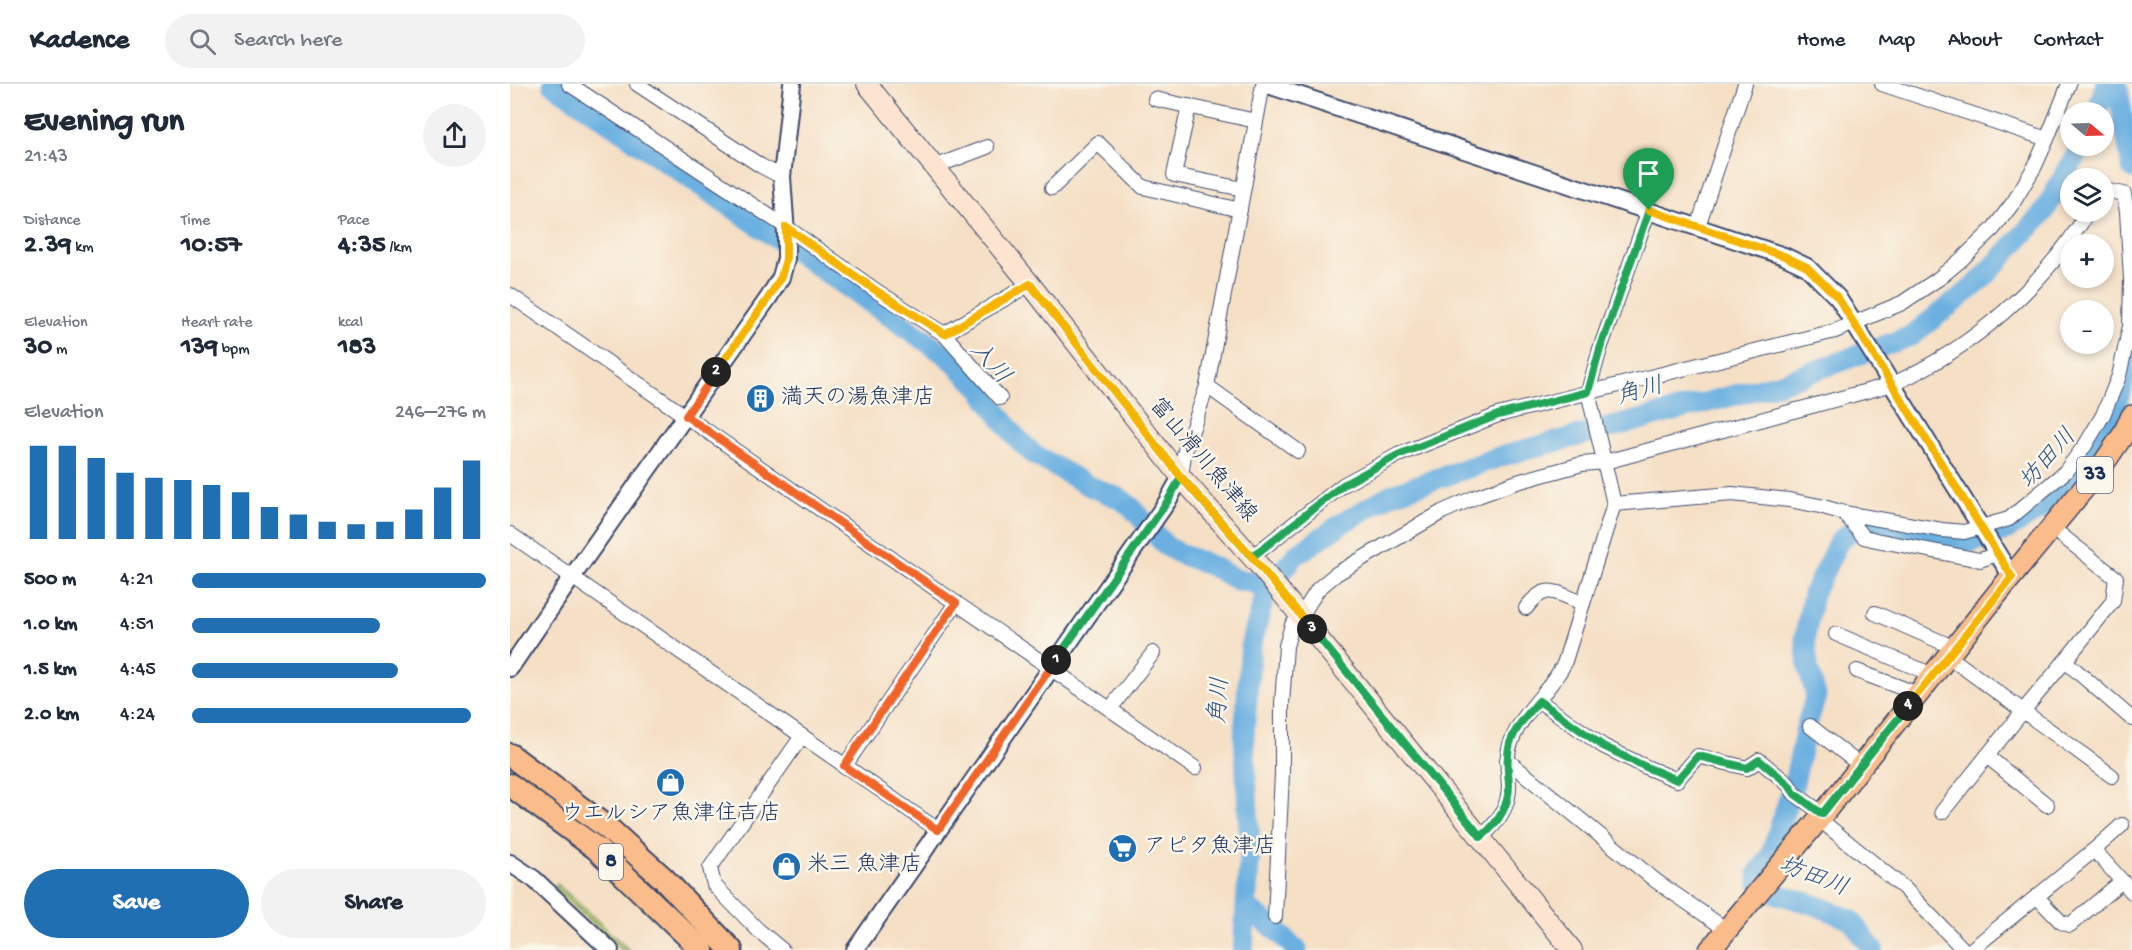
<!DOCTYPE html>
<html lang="en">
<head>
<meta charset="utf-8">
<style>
  :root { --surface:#fff; --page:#f2f2f3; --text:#1f2937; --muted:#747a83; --line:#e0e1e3; --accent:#1f6fb2 }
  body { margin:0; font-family:"Gochi Hand","Klee One",sans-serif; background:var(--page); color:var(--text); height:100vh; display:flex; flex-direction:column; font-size:22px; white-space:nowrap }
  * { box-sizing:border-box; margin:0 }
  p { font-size:20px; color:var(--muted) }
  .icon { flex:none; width:33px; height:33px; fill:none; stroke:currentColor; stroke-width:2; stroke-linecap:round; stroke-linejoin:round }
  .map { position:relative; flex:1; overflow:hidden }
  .side { display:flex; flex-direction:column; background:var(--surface); width:510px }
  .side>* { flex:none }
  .needle { width:39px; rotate:109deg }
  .controls { position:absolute; left:1550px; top:18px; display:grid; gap:12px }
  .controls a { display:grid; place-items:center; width:54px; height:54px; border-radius:50%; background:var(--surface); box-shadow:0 3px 9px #0003; font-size:30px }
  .pin { position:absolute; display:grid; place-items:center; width:51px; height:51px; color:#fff; margin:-62px -26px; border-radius:50% 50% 50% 0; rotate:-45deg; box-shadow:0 0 6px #0007 }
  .pin .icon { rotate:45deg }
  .km { position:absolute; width:30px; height:30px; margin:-15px; border-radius:50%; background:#222; color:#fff; font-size:16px; line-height:30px; text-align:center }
  .round { display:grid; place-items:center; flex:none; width:63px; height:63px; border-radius:32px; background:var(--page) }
  .headline { display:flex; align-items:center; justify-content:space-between; height:102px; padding:0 24px }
  h1 { font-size:33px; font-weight:700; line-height:45px }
  .stats { display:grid; grid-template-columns:repeat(3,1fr); gap:9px; height:102px; padding:6px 24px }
  .stats div { display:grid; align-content:center }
  .stats b { font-size:26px; font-weight:700 }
  .stats small { font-size:16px; font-weight:400 }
  .stats p { font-size:16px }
  .chart { height:168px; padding:12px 24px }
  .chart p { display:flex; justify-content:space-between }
  .chart svg { width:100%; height:108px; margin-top:6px; stroke:var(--accent); stroke-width:6 }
  .primary-button { display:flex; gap:12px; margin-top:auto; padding:12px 24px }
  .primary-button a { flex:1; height:69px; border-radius:36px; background:var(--accent); color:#fff; font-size:24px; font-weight:700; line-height:69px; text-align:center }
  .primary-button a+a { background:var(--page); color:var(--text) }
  ul { padding:0 24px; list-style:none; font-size:20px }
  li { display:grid; grid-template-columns:96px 72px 1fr; align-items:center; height:45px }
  li i { height:15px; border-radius:8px; background:var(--accent) }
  header { display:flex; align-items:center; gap:36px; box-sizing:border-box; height:84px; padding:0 30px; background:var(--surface); border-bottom:2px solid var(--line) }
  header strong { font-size:28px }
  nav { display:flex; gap:33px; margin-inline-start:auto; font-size:21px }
  .search { width:420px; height:54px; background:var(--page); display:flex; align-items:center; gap:15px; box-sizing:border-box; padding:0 21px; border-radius:33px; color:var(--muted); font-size:22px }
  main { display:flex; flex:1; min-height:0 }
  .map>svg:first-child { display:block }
  .green { fill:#b0ca70; stroke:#667c67; stroke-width:1.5 }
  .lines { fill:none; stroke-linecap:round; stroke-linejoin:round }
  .river { stroke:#6cb0e1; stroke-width:21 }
  .minor-casing { stroke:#3c496d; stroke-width:16 }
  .tertiary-casing { stroke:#3c496d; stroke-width:20 }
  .secondary-casing { stroke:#3c496d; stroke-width:22 }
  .primary-casing { stroke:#3c496d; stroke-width:24 }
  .trunk-casing { stroke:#3c496d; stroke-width:26 }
  .minor { stroke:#fff; stroke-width:14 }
  .tertiary { stroke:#fff; stroke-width:16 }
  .secondary { stroke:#fde4d0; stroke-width:20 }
  .primary { stroke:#f9bc8a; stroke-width:21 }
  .trunk { stroke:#f9bc8a; stroke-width:22 }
  .split-1-casing { stroke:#fff; stroke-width:12 }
  .split-2-casing { stroke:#fff; stroke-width:12 }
  .split-3-casing { stroke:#fff; stroke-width:12 }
  .split-4-casing { stroke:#fff; stroke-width:12 }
  .split-5-casing { stroke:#fff; stroke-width:12 }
  .split-1 { stroke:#22a559; stroke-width:8 }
  .split-2 { stroke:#f0652b; stroke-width:8 }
  .split-3 { stroke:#f5b400; stroke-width:8 }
  .split-4 { stroke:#22a559; stroke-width:8 }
  .split-5 { stroke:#f5b400; stroke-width:8 }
  .labels { text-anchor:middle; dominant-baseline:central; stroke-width:5; stroke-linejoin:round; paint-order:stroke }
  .shield { fill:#fbf7ec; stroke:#5e6b89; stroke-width:1.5 }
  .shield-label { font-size:21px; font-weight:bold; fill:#1b2f5e }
  .poi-label { font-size:22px; fill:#1b2f5e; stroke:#fbf7ec; text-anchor:start }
  .street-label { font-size:22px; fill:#1b2f5e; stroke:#fbf7ec }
  .water-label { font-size:24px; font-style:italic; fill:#335685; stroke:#fbf7ec }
</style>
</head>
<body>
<header>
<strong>Kadence</strong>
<div class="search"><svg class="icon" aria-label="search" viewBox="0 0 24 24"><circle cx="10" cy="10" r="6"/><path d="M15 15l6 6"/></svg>Search here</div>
<nav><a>Home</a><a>Map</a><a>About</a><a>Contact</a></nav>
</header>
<main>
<section class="side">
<div class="headline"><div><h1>Evening run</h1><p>21:43</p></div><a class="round"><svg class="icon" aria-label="share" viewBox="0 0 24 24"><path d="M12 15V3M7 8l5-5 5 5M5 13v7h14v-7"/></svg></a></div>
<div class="stats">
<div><p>Distance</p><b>2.39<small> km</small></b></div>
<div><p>Time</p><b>10:57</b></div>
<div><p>Pace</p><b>4:35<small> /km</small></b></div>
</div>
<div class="stats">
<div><p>Elevation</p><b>30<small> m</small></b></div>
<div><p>Heart rate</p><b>139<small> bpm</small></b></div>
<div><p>kcal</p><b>183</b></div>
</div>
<div class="chart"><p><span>Elevation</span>246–276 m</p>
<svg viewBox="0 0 160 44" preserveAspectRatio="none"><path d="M5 44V6M15 44V6M25 44V11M35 44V17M45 44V19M55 44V20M65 44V22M75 44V25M85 44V31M95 44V34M105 44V37M115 44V38M125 44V37M135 44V32M145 44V23M155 44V12"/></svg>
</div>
<ul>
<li><b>500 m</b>4:21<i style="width:100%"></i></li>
<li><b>1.0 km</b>4:51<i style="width:64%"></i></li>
<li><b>1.5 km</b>4:45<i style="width:70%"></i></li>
<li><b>2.0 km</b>4:24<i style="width:95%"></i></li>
</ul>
<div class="primary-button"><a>Save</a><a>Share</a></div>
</section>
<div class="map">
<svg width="1622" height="866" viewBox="0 0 1622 866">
  <rect width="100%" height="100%" fill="#fbf7ec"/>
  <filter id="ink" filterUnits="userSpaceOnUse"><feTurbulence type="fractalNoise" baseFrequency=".0167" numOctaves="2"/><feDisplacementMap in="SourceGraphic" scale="12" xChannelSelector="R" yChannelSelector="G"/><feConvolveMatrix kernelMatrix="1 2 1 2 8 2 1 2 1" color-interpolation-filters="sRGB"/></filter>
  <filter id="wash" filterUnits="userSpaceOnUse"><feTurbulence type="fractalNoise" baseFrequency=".008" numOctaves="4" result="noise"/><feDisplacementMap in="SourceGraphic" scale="24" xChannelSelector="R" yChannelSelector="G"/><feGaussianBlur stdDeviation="1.35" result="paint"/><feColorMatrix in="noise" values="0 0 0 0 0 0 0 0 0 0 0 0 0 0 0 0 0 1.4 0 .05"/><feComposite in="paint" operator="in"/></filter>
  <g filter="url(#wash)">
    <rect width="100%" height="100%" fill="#f5dfc5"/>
    <polygon class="green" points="47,800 119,866 111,866 44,804"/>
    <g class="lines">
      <g class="river">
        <polyline points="43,0 436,271 469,303 504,351 523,370 579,402 611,415 622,424 656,462 670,470 702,482 727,496 738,497 757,505"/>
        <polyline points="1607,0 1622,84"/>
        <polyline points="1587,28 1596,0"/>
        <polyline points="737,824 765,845 787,866"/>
        <polyline points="733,866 740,764 734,652 741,560 757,505 786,471 834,438 880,411 995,371 1271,299 1401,252 1467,200 1534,128 1571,62"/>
        <polyline points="1363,866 1341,836 1308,822 1261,808 1249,800 1248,789 1260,773 1284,699 1297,640 1306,612 1298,583 1295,553 1303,510 1329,457 1347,443 1363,443 1446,458 1464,458 1496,446 1531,425 1560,397 1599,344 1622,270"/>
      </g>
    </g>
  </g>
  <g filter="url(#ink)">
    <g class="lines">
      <defs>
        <g id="minor">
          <polyline points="59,0 276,143 368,208 434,250 520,200"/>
          <polyline points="127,0 251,82 272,93"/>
          <polyline points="1372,0 1537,55 1559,0"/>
          <polyline points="645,15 746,37"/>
          <polyline points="679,22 664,91 733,105"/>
          <polyline points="424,83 477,63"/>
          <polyline points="542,104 588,59 633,103 730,126"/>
          <polyline points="1188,142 1235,0"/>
          <polyline points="0,211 685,684"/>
          <polyline points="434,250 490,314"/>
          <polyline points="697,302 788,367"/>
          <polyline points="671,393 674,370 697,302 753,0"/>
          <polyline points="1104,420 1222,410 1279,416 1310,422 1334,429 1354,453 1366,456 1470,476 1487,470"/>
          <polyline points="1334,429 1432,446 1454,448 1499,435 1555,388 1576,360 1593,331 1609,292 1620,242 1621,195 1617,128 1614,110 1593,106"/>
          <polyline points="1542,444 1606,494 1603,517 1555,577"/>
          <polyline points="0,450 428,746"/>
          <polyline points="742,473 833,401 888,371 988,331 1325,247 1392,219 1428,195 1452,175 1483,145 1503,119 1525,82 1537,55"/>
          <path d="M1016,524C1037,497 1045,509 1073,519"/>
          <polyline points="1365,529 1445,564"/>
          <polyline points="1326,550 1423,591"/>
          <polyline points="1347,587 1408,610"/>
          <polyline points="1029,617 1093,662 1136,683 1167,696 1188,672 1237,684 1249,676 1278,700 1285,710 1313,730"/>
          <polyline points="600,625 643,569"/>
          <polyline points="1300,642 1351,682"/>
          <polyline points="1477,672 1537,721"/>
          <polyline points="997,676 1146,797 1217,846"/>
          <polyline points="334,683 446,519"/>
          <polyline points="1602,692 1513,627 1555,577 1622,635"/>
          <polyline points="1432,728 1513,627 1438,572"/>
          <polyline points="1309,735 1394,804 1454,866"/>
          <path d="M971,753C987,740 999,723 999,702C998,685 995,672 1002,656C1013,627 1040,607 1054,580L1104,420L1078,308L1090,265L1139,126"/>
          <polyline points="1584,766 1612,741"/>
          <polyline points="1527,813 1551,838 1560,841 1612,797"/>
          <path d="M765,833L772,690V620L776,562L782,541L791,532L808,505L826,490L932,428L968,412L1007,398L1072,380L1095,378L1383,300C1462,264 1533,203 1578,128"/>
          <polyline points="272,866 248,846 204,801 200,784 292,652"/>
          <polyline points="1461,866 1584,766 1622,808"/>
        </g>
        <g id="tertiary">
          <polyline points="755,0 1274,172 1297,183 1328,214 1502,493"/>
          <polyline points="0,584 62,493 259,213 271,193 276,175 276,150 272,93 282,0"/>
          <polyline points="0,779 24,795 100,866"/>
          <polyline points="345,866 657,418 671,393"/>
        </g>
        <polyline id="secondary" points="357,0 520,200 671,393 748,480 1062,866"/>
        <polyline id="primary" points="1200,866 1313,730 1487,510 1589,386 1613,351 1622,332"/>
        <g id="trunk">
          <polyline points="0,671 100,746 154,795 221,866"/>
          <polyline points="0,701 87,765 192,866"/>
        </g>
      </defs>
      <use href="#minor" class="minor-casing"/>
      <use href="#tertiary" class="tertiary-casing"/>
      <use href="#secondary" class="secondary-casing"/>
      <use href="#primary" class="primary-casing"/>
      <use href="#trunk" class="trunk-casing"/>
      <use href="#minor" class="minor"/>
      <use href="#tertiary" class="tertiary"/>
      <use href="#secondary" class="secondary"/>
      <use href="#primary" class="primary"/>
      <use href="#trunk" class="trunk"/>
    </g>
  </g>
  <g class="lines" filter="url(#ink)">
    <defs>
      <polyline id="split-1" points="546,576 657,418 671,393 742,473 833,401 888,371 988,331 1078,308 1090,265 1139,126"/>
      <polyline id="split-2" points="206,288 176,332 446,519 334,682 428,746 546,576"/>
      <polyline id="split-3" points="206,288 259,213 271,193 276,175 276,143 368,208 435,250 520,200 671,393 742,473 802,545"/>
      <path id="split-4" d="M802,545L971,753C987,740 999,723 999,701C998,686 996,674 1000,659C1006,642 1018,630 1029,617L1093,662L1136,683L1167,696L1188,672L1237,684L1249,676L1278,700L1285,710L1312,730L1398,622"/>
      <polyline id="split-5" points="1139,126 1274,172 1297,183 1328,214 1502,493 1398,622"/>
    </defs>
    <use href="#split-1" class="split-1-casing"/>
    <use href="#split-2" class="split-2-casing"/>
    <use href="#split-3" class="split-3-casing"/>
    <use href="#split-4" class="split-4-casing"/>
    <use href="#split-5" class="split-5-casing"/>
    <use href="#split-1" class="split-1"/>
    <use href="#split-2" class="split-2"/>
    <use href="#split-3" class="split-3"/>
    <use href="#split-4" class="split-4"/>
    <use href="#split-5" class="split-5"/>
  </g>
  <defs>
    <symbol id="building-disc" viewBox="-11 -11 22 22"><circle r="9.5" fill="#1f6fb2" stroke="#fbf7ec"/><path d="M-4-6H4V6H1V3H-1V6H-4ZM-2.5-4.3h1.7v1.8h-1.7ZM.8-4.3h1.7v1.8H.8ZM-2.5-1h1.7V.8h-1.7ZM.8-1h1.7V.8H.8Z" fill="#fff"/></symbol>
    <symbol id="shop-disc" viewBox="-11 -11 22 22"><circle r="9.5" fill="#1f6fb2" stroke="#fbf7ec"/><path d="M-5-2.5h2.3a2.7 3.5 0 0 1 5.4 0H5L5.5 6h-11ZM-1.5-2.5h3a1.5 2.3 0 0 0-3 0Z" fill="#fff"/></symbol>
    <symbol id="supermarket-disc" viewBox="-11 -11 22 22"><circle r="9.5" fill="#1f6fb2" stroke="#fbf7ec"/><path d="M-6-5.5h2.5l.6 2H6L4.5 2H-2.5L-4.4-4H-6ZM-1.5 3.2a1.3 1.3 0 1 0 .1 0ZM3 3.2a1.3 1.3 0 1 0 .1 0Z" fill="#fff"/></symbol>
  </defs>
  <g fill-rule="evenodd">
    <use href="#building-disc" x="234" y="298" width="33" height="33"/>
    <use href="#shop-disc" x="144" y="682" width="33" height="33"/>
    <use href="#supermarket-disc" x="596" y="748" width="33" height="33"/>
    <use href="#shop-disc" x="260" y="766" width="33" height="33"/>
  </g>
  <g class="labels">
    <g class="shield">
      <rect x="1567" y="373" width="36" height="36" rx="4.5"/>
      <rect x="89" y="760" width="24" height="36" rx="4.5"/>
    </g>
    <g class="shield-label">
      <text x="1585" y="391">33</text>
      <text x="101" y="778">8</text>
    </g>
    <g class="poi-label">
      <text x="271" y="315">満天の湯魚津店</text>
      <text x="161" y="731" text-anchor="middle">ウエルシア魚津住吉店</text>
      <text x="634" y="764">アピタ魚津店</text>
      <text x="297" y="782">米三 魚津店</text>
    </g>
    <g class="street-label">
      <text transform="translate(692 377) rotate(50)">富山滑川魚津線</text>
    </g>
    <g class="water-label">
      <text transform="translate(479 280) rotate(48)">入川</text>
      <text transform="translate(1130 309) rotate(-15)">角川</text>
      <text transform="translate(1539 376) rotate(-48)">坊田川</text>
      <text transform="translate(711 617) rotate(-86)">角川</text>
      <text transform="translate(1303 794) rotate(21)">坊田川</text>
    </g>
  </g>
</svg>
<div class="controls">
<a><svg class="needle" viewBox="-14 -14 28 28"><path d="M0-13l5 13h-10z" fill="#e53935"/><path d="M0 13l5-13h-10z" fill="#747a83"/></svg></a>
<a><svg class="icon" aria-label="layers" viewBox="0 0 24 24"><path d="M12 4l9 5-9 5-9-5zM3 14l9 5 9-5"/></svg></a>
<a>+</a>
<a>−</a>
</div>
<div class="pin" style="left:1139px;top:126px;background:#1e9e55"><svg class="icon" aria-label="arrive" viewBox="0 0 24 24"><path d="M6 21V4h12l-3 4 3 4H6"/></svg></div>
<b class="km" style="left:546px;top:576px">1</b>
<b class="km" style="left:206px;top:288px">2</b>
<b class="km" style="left:802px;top:545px">3</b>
<b class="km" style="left:1398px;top:622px">4</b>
</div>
</main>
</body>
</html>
